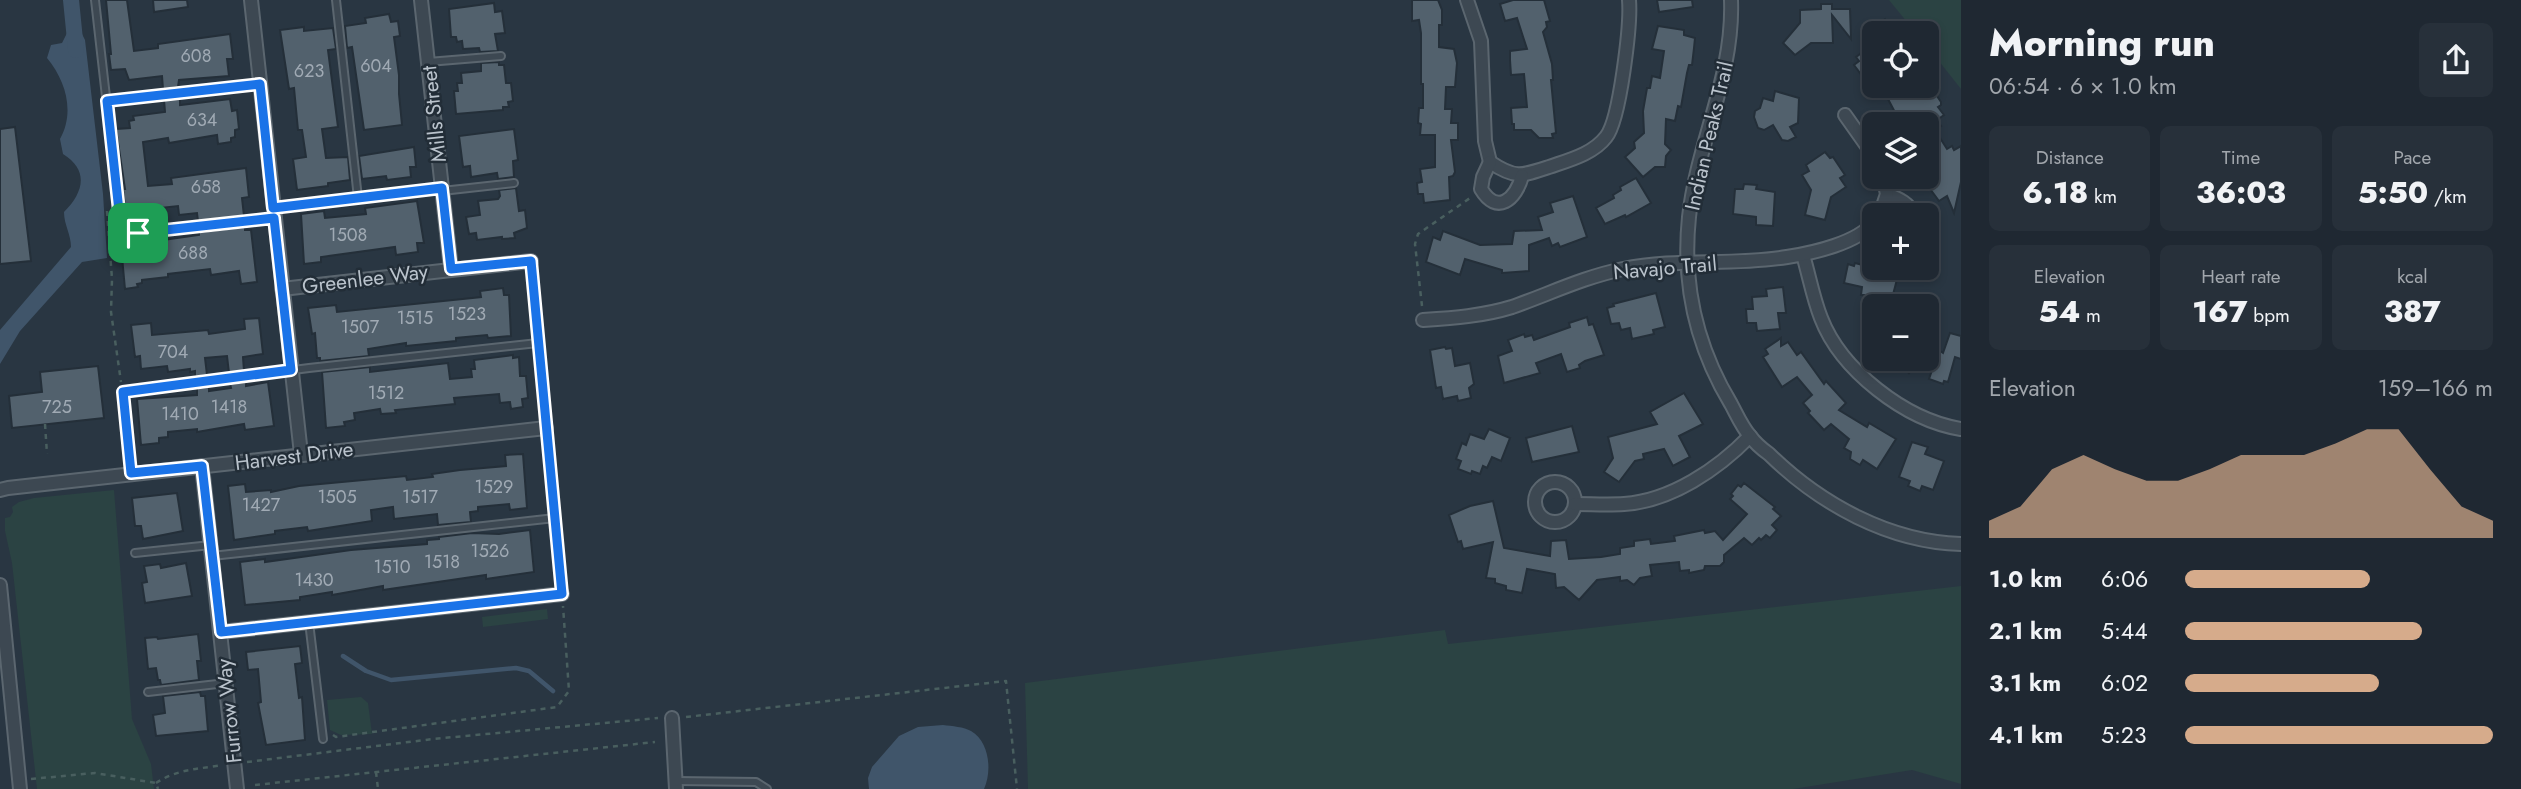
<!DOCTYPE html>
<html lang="en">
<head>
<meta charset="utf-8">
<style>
  :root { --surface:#1f2832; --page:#27303a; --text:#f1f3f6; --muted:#a1a6ac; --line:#3c444d; --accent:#d6ab8b }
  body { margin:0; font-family:Jost,sans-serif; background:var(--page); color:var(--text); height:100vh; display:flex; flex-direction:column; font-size:26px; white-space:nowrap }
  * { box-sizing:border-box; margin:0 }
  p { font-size:23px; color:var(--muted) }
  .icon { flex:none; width:38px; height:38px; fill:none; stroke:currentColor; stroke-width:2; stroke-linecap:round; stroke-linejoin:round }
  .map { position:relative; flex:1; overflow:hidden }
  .drawer { display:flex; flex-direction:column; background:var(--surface); width:560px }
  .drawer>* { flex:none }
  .buttons { position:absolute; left:1862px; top:21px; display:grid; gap:14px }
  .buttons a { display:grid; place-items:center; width:77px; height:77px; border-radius:10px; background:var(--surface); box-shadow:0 4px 10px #0003,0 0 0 2px var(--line); font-size:35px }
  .pin { position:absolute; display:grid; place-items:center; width:60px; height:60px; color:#fff; margin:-30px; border-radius:14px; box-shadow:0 4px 10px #0006 }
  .round { display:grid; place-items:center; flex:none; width:74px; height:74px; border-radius:10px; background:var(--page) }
  .headline { display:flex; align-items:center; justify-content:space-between; height:119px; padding:0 28px }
  h1 { font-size:38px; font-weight:800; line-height:52px }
  .stats { display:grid; grid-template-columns:repeat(3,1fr); gap:10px; height:119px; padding:7px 28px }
  .stats div { display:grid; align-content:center; border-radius:10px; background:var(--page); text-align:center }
  .stats b { font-size:30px; font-weight:800 }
  .stats small { font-size:19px; font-weight:400 }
  .stats p { font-size:19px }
  .chart { height:196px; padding:14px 28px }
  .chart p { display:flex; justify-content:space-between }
  .chart svg { width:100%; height:126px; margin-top:7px; fill:var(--accent); opacity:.7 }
  ul { padding:0 28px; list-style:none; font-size:23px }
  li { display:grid; grid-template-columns:112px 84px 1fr; align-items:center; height:52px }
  li i { height:18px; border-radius:9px; background:var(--accent) }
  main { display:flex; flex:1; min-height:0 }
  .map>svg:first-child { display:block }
  .green { fill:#2b4343 }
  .water { fill:#40556a }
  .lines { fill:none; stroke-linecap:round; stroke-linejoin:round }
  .stream { stroke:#40556a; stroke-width:4.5 }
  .canal { stroke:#40556a; stroke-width:16 }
  .building { fill:#52616d; stroke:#242f39; stroke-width:2 }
  .service-casing { stroke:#5b666f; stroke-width:10 }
  .minor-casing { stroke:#5b666f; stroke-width:16 }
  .path { stroke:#495f5f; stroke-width:2.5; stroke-dasharray:5 5; stroke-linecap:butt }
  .service { stroke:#3d4852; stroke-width:6 }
  .minor { stroke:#3d4852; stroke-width:12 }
  .route-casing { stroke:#fff; stroke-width:14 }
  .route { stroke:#1a73e8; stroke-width:9 }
  .labels { text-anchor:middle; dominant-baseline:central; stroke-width:5; stroke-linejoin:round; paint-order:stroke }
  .number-label { font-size:18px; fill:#a0aab4 }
  .street-label { font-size:21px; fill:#bac3cc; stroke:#222d37 }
</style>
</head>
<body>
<main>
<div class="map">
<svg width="1961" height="789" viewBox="0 0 1961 789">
  <rect width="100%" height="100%" fill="#293642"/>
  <g class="green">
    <polygon points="1889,0 1961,0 1961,89 1927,46 1927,33 1916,33"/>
    <polygon points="114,490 132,719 151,764 154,789 37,789 12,563 5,531 5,518 10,517 13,512 12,507 19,502 34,498"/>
    <polygon points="1961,586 1961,784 1912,770 1793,789 1028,789 1025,683 1445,630 1448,644"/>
    <polygon points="547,609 548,619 483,627 482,617"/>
    <polygon points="361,697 368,703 372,734 341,735 330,730 327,700"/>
  </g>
  <g class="water">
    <path d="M73,28L81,32L85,40L103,194L107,258L82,262L20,331L0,364V330L71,247C71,234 64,225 64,212C84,192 89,170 63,154L60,139C75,112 66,81 47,58L51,45L62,43L67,33Z"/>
    <path d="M943,725C952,726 964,727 971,731C990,742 992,772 984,789H869L868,778L872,767L899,736L918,727Z"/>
  </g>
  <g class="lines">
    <polyline class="stream" points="343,656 366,671 391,680 516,668 529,671 553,691"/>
    <polyline class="canal" points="71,0 76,50"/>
  </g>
  <g class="building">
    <polygon points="106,0 127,0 134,51 158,48 158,44 230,34 233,59 227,59 229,76 179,80 178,87 163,89 162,76 129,80 125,69 111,70 109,54 111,54"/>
    <polygon points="153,0 187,0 188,7 154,12"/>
    <polygon points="1412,0 1438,0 1442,10 1442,25 1439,25 1439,47 1454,49 1457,63 1455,87 1446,87 1445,109 1452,109 1451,123 1458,123 1458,140 1451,140 1455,172 1453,176 1449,177 1450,200 1424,203 1423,194 1418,194 1417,183 1422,182 1420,169 1435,167 1435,135 1420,135 1421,124 1418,123 1419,108 1423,108 1423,84 1421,84 1421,33 1419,20 1412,21"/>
    <polygon points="1513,0 1544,0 1550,21 1546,22 1547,27 1543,32 1552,64 1553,80 1551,80 1556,133 1552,134 1553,138 1539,138 1531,130 1514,130 1514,124 1512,124 1511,108 1527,107 1524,74 1511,75 1510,60 1510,51 1527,49 1517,18 1505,21 1500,4"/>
    <polygon points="1657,0 1692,0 1693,7 1659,12"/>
    <polygon points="494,3 495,12 502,11 505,33 495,34 498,51 480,52 479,48 463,49 462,41 457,42 456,37 451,37 449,9"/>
    <polygon points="1821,4 1832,4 1832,9 1850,9 1851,39 1832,15 1833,43 1811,43 1795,55 1783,43 1800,23 1800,10 1821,9"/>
    <polygon points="389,14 391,22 398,21 400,36 394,37 399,75 399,94 402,125 364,130 352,47 347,48 345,26 366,23 365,18"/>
    <polygon points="1885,19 1896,33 1865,33"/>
    <polygon points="1658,26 1684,30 1684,35 1695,38 1694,48 1692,65 1689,65 1687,73 1681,107 1678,106 1675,121 1666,119 1665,144 1671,150 1666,156 1665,167 1655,167 1643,177 1625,157 1635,148 1634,142 1644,133 1643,111 1647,88 1650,88 1652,76 1660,78 1664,51 1652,49"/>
    <polygon points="304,27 304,31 333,28 336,49 328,50 338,127 322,129 326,158 348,157 350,180 328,183 328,186 297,190 293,159 306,157 302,130 298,130 294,88 289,89 280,30"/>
    <polygon points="1874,44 1874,75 1866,81 1854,65 1859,61 1856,57"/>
    <polygon points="499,62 499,65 504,65 506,83 511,83 513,101 508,102 509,107 503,107 503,110 456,114 454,91 458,91 457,83 462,83 461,73 481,71 481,63"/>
    <polygon points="1930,79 1938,91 1935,93 1941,102 1941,105 1938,107 1944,115 1937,120 1941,126 1935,130 1947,149 1952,146 1954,150 1961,146 1961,182 1954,213 1947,196 1939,201 1922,178 1927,177 1927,124 1912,124 1906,115 1899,120 1888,99 1902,89 1906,95 1920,86 1927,86 1927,81"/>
    <polygon points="1775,91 1799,98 1798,123 1790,127 1796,137 1788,141 1782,140 1773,125 1764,130 1758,128 1754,117 1755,111 1760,108 1763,98 1773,101"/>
    <polygon points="180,99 180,105 230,99 232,111 237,110 239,129 235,130 235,137 231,138 231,142 218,144 217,135 169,143 168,138 143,142 148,186 172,184 171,178 246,168 249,197 242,198 244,216 198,221 197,213 179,215 178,206 142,210 142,205 125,207 123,189 125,189 116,129 130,128 129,121 134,120 133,116 165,112 164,100"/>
    <polygon points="15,127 31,261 0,264 0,129"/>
    <polygon points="514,129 518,160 513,161 514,177 498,179 497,173 471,177 470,166 463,167 459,136"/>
    <polygon points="414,147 416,167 410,167 411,177 387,180 386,176 362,179 359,156"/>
    <polygon points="1825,152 1830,158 1833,157 1845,175 1840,178 1846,187 1831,197 1825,220 1805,215 1811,190 1802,175 1809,171 1806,165"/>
    <polygon points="1636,178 1651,203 1626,217 1625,215 1605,224 1596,208 1614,198 1613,195 1621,190 1620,187"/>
    <polygon points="1744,184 1757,185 1756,189 1775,192 1773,226 1756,225 1756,217 1733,214 1735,189 1743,189"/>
    <polygon points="516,188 519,211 525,210 527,228 514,233 515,238 502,239 502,237 477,240 476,233 469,234 466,217 480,215 478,201 498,199 500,196 499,190"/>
    <polygon points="1573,196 1587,237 1560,247 1558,243 1552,246 1549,238 1529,245 1529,271 1502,273 1502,270 1465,259 1460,275 1426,262 1433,237 1440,240 1443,231 1480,245 1512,244 1514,231 1542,230 1538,217 1553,212 1550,203"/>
    <polygon points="417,201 424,243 417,243 418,252 396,255 395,247 321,257 321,262 304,264 301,214 324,211 325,218 366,214 365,208"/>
    <polygon points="245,227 245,230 251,230 257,282 241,284 239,271 211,275 210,269 168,274 168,277 142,280 142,283 137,284 138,287 125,289 121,246 199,235 199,232"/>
    <polygon points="1855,263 1874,268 1900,268 1890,306 1863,301 1864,295 1861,295 1862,287 1844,283 1848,264 1854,266"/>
    <polygon points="1783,287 1786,313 1778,313 1780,329 1757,331 1756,323 1747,323 1746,309 1753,309 1752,297 1767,296 1766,289"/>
    <polygon points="503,288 504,295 509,295 511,336 488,338 487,335 456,338 456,341 406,346 406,343 368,349 369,356 320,361 320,358 317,358 315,333 312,334 308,308 336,305 337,312 453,300 481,297 480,291"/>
    <polygon points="1656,293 1665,327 1653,330 1654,334 1632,339 1630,328 1621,330 1619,323 1611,324 1607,308 1614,306 1613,304"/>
    <polygon points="1587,317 1589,325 1593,324 1604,355 1585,361 1579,365 1580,368 1567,372 1561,354 1536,363 1540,373 1504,383 1498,356 1512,351 1508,340 1524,334 1525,337 1532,335 1534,340 1570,327 1569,323"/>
    <polygon points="259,318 263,354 243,357 244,371 229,373 227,356 205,358 207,375 195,377 195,371 190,372 190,369 168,372 167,366 141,369 140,356 135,357 131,325 151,323 152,335 208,330 209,334 245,329 244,319"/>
    <polygon points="1950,333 1961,336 1961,359 1955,357 1948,382 1944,381 1943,384 1929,379 1939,350 1943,353"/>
    <polygon points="1781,338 1781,346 1788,342 1797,355 1801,352 1824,384 1826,381 1846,403 1839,410 1867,427 1869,423 1896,439 1877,469 1863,460 1860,465 1850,459 1851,452 1844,448 1849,439 1831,424 1824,430 1808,413 1810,411 1803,403 1812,395 1797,377 1782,387 1763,357 1768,354 1765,349"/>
    <polygon points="1445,347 1446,349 1452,348 1455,366 1470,363 1474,384 1469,388 1471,398 1458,401 1457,396 1443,399 1441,387 1436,388 1430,350"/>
    <polygon points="513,355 513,358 519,357 520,376 526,376 528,398 522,399 523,407 511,409 510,402 500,403 499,394 454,398 455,404 395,410 396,413 381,414 380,409 354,413 355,420 344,422 345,426 326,428 322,372 370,367 370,372 448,363 450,379 472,377 471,369 475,369 474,360"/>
    <polygon points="1893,359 1922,359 1909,373"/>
    <polygon points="98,366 104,418 12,428 9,396 42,392 40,372"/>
    <polygon points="246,382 246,386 268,382 274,426 245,430 244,424 197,432 197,429 168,432 168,437 159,438 159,443 141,445 137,399 197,395 197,388 209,387 209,391 231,388 230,384"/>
    <polygon points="1684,393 1703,424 1679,436 1690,457 1673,466 1664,449 1643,454 1644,459 1635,461 1619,482 1604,472 1613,458 1608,437 1657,424 1650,412"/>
    <polygon points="1572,426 1579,452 1532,462 1526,438"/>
    <polygon points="1489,429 1510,438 1501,461 1492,457 1487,468 1483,466 1480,474 1472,471 1471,474 1458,469 1461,461 1456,459 1462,443 1466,445 1470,434 1484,439"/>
    <polygon points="1912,442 1928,447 1925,454 1944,461 1933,490 1922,486 1920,491 1908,486 1910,481 1899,477"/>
    <polygon points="523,454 527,508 510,510 509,504 478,507 478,511 470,512 471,522 438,525 437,514 394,519 393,507 371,510 372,521 308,531 307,527 275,531 275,534 234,540 228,486 245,484 246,492 271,490 271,492 299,486 406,476 407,480 433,477 432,474 460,470 506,466 505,455"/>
    <polygon points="1744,483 1775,507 1773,509 1781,516 1772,525 1777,530 1770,538 1766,535 1761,540 1759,538 1752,545 1744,538 1724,555 1724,562 1720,566 1705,566 1704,570 1689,573 1689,570 1680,571 1679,562 1650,565 1652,576 1640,578 1634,585 1627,580 1620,581 1620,577 1597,580 1579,600 1564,587 1556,588 1555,574 1527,569 1522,593 1506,590 1506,586 1495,583 1495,579 1486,578 1493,542 1463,549 1461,541 1458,542 1449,515 1470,506 1493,501 1504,548 1550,556 1551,541 1566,540 1569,559 1601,557 1620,554 1620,548 1634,546 1634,541 1650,539 1651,544 1675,541 1674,536 1704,530 1705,533 1715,531 1723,540 1747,514 1730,499 1733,496 1731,494 1738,485 1741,487"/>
    <polygon points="177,493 183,531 143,539 141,526 135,526 132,498"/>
    <polygon points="530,530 534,572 486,579 486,575 383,590 383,586 332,595 332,592 300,597 300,600 245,605 240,562 265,559 265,562 351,550 427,544 427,540 439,539 439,537 472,533 499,534"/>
    <polygon points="186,563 192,596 145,603 142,583 147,582 144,566 160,564 161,568"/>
    <polygon points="198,634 201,661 197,661 199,680 161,685 160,680 158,680 156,668 148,669 145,638 157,637 158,639"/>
    <polygon points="300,646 302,663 295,664 299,698 302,697 305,740 266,745 258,703 261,702 258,669 248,670 246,652"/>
    <polygon points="200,692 201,696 205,696 208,731 156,736 153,715 165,713 163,696"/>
  </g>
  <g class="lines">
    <defs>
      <g id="service">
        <polyline points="95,0 120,220 127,230 138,233 274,218"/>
        <polyline points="336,0 358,198"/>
        <polyline points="428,62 501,56"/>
        <polyline points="107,101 260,84"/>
        <polyline points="442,191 514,183"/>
        <polyline points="274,208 442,188"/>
        <polyline points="531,261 562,594"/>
        <polyline points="131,473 123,392 309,368 538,343"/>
        <polyline points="135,553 211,545"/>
        <polyline points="212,556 555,518"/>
        <polyline points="309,622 323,739"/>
        <polyline points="148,692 226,683"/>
        <polyline points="676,781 756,782 767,789"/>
      </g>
      <g id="minor">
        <polyline points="251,0 301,454"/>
        <polyline points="421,0 451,269"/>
        <path d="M1467,0L1481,41L1485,141L1490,162C1515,179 1522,176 1549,167C1569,160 1593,154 1606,137C1620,120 1631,24 1629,0"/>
        <path d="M1731,0C1734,76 1697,143 1689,217C1682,284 1696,346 1731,404C1737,415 1742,427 1750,436C1755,443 1762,449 1769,454C1820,504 1889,542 1961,544"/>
        <polyline points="1845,115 1874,156"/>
        <path d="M1490,162L1483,177L1481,189C1497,216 1516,199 1522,176"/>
        <path d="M1887,194C1899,199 1909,203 1914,215"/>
        <polyline points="1880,215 1887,194 1883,177"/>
        <path d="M1803,255C1809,275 1813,298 1821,318C1841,370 1905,420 1961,429"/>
        <polyline points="282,289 531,261"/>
        <path d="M1423,320C1453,318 1483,316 1512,307C1549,294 1584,277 1623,269C1677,258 1733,266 1787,257C1813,253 1858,243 1874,222"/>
        <polyline points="202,466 237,789"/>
        <circle cx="1555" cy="502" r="20"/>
        <polyline points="0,490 8,488 546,428"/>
        <path d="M1575,504C1591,504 1608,505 1624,504C1671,501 1718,469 1750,436"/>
        <polyline points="0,585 20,789"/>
        <polyline points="221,632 562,594"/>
        <polyline points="672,718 676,789"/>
      </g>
    </defs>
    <use href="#service" class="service-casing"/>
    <use href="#minor" class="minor-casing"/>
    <g class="path">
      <polyline points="107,211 112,279 111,312 121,382"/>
      <polyline points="1422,306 1415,244 1418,234 1470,198"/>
      <polyline points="45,424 47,454"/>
      <polyline points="686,717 1006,681 1017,789"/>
      <polyline points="333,735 336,737 557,707 569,691 563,606"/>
      <polyline points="247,762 433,739 658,718"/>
      <polyline points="376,772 378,789"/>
      <polyline points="31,779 95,773 156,783 158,789"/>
      <path d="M156,783C177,769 199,769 223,765"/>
      <polyline points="255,785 655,742"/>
    </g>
    <use href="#service" class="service"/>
    <use href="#minor" class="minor"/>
  </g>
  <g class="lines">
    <defs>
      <polygon id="route" points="260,84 273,208 442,188 451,269 531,261 562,594 221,632 202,466 131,473 123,392 291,370 274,218 138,233 127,230 120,220 107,101"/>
    </defs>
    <use href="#route" class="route-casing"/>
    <use href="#route" class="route"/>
  </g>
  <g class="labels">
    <g class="number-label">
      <text x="196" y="56">608</text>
      <text x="376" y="66">604</text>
      <text x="309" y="71">623</text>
      <text x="202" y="120">634</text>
      <text x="206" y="187">658</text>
      <text x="348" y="235">1508</text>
      <text x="193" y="253">688</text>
      <text x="467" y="314">1523</text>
      <text x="415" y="318">1515</text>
      <text x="360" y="327">1507</text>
      <text x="173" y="352">704</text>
      <text x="386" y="393">1512</text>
      <text x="57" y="407">725</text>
      <text x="229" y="407">1418</text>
      <text x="180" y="414">1410</text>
      <text x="494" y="487">1529</text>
      <text x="337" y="497">1505</text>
      <text x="420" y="497">1517</text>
      <text x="261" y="505">1427</text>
      <text x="490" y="551">1526</text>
      <text x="442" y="562">1518</text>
      <text x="392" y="567">1510</text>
      <text x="314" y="580">1430</text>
    </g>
    <g class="street-label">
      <text transform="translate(434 114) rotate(-96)">Mills Street</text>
      <text transform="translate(1709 136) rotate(-77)">Indian Peaks Trail</text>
      <text transform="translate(1665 268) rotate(-5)">Navajo Trail</text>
      <text transform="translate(365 279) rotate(-7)">Greenlee Way</text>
      <text transform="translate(294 456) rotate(-7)">Harvest Drive</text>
      <text transform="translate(229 711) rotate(-96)">Furrow Way</text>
    </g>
  </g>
</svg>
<div class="buttons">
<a><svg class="icon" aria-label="locate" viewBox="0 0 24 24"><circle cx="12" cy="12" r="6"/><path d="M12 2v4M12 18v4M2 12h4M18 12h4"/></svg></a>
<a><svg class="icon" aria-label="layers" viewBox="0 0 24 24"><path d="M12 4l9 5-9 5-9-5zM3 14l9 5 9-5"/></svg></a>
<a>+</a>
<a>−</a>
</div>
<div class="pin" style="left:138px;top:233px;background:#1e9e55"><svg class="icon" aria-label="arrive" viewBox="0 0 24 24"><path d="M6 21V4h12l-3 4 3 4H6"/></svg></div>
</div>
<section class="drawer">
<div class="headline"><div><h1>Morning run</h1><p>06:54 · 6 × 1.0 km</p></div><a class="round"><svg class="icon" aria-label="share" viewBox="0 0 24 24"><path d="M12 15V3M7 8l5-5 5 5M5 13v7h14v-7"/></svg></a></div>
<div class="stats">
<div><p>Distance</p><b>6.18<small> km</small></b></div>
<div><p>Time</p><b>36:03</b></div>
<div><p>Pace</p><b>5:50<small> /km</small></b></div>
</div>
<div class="stats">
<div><p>Elevation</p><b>54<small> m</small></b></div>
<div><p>Heart rate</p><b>167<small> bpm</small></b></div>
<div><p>kcal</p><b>387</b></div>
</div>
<div class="chart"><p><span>Elevation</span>159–166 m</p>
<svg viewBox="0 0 160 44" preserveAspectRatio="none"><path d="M0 44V38L10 33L20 20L30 15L40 20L50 24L60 24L70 20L80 15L90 15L100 15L110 11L120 6L130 6L140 20L150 33L160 38V44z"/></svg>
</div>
<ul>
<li><b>1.0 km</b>6:06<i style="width:60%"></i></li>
<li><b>2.1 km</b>5:44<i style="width:77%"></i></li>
<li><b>3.1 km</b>6:02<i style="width:63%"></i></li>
<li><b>4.1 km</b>5:23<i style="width:100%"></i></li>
</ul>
</section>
</main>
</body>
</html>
